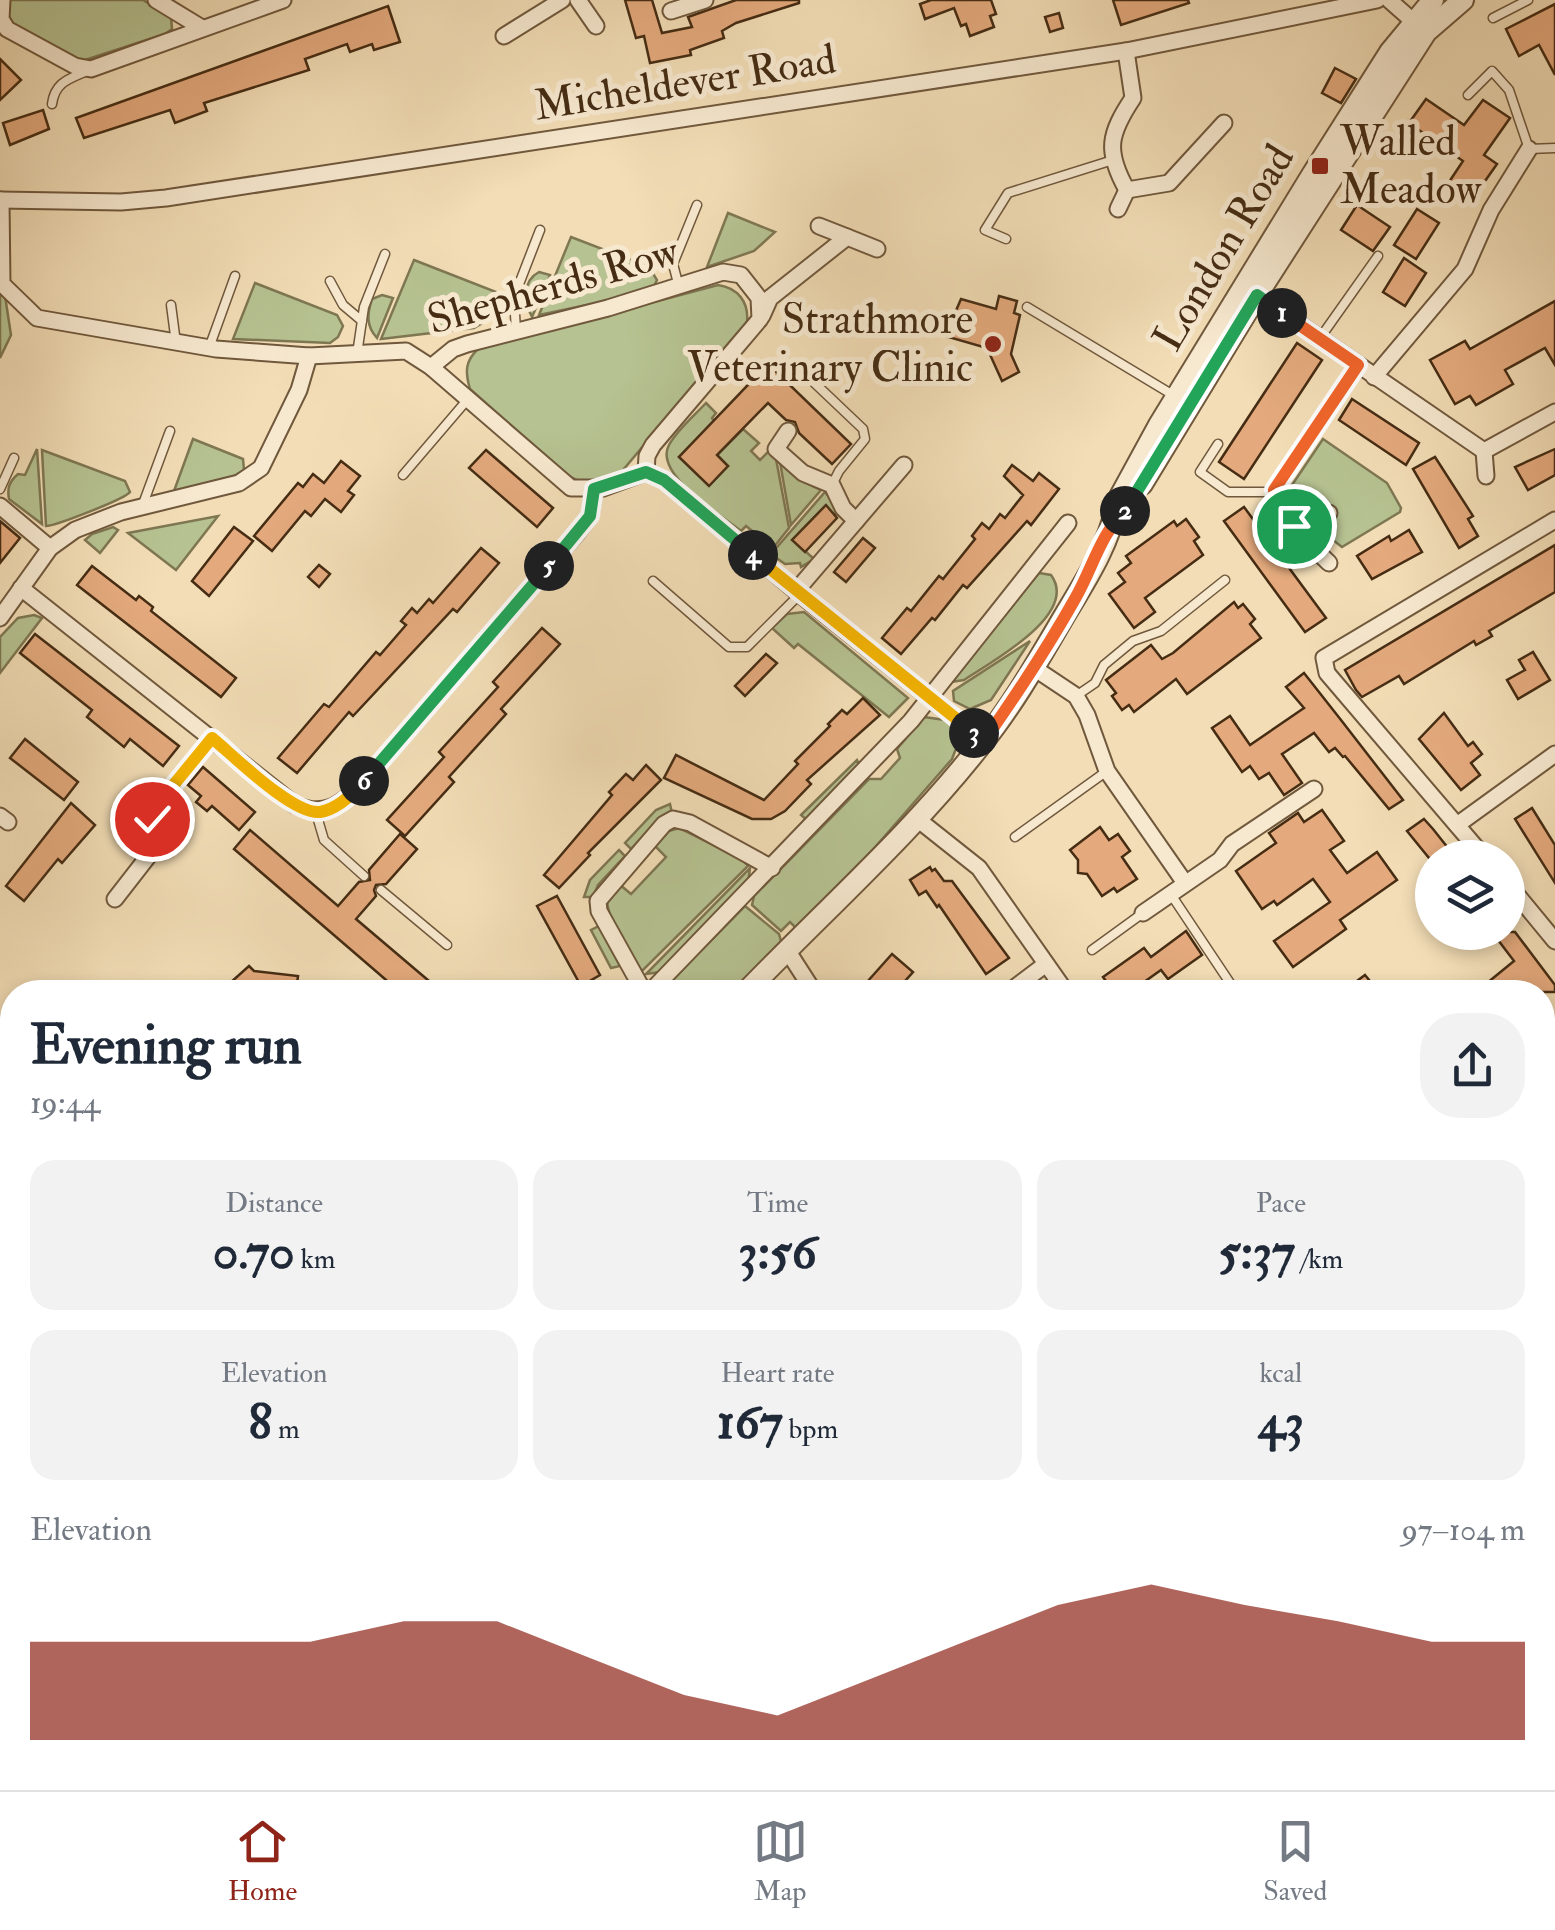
<!DOCTYPE html>
<html lang="en">
<head>
<meta charset="utf-8">
<style>
  :root { --surface:#fff; --page:#f2f2f3; --text:#1f2937; --muted:#747a83; --line:#e0e1e3; --accent:#8f2418 }
  body { margin:0; font-family:"IM FELL Double Pica",serif; background:var(--page); color:var(--text); height:100vh; display:flex; flex-direction:column; font-size:38px; white-space:nowrap }
  * { box-sizing:border-box; margin:0 }
  p { font-size:32px; color:var(--muted) }
  .icon { flex:none; width:55px; height:55px; fill:none; stroke:currentColor; stroke-width:2; stroke-linecap:round; stroke-linejoin:round }
  .map { position:relative; flex:1; overflow:hidden }
  .drawer { position:absolute; left:0px; top:980px; width:1555px; height:810px; display:flex; flex-direction:column; background:var(--surface); border-radius:40px 40px 0 0; box-shadow:0 5px 15px #0003 }
  .drawer>* { flex:none }
  .controls { position:absolute; left:1415px; top:840px; display:grid; gap:20px }
  .controls a { display:grid; place-items:center; width:110px; height:110px; border-radius:50%; background:var(--surface); box-shadow:0 5px 15px #0003; font-size:50px }
  .pin { position:absolute; display:grid; place-items:center; width:85px; height:85px; color:#fff; margin:-42px; border:5px solid #fff; border-radius:50%; box-shadow:0 2px 10px #0007 }
  .km { position:absolute; width:50px; height:50px; margin:-25px; border-radius:50%; background:#222; color:#fff; font-size:28px; line-height:50px; text-align:center }
  .round { display:grid; place-items:center; flex:none; width:105px; height:105px; border-radius:40px; background:var(--page) }
  .overview { display:flex; align-items:center; justify-content:space-between; height:170px; padding:0 30px }
  h1 { font-size:55px; font-weight:700; line-height:75px }
  .figures { display:grid; grid-template-columns:repeat(3,1fr); gap:15px; height:170px; padding:10px 30px }
  .figures div { display:grid; align-content:center; border-radius:25px; background:var(--page); text-align:center }
  .figures b { font-size:50px; font-weight:700 }
  .figures small { font-size:28px; font-weight:400 }
  .figures p { font-size:28px }
  .chart { height:280px; padding:20px 30px }
  .chart p { display:flex; justify-content:space-between }
  .chart svg { width:100%; height:180px; margin-top:10px; fill:var(--accent); opacity:.7 }
  .menu { display:flex; justify-content:space-around; align-items:center; height:140px; border-top:2px solid var(--line); background:var(--surface); font-size:28px; color:var(--muted) }
  .menu a { display:grid; justify-items:center; gap:5px }
  .menu .on { color:var(--accent) }
  .map>svg:first-child { display:block }
  .green { fill:#b6c291; stroke:#7e7752; stroke-width:2.5 }
  .building { fill:#e4aa7d; stroke:#452c13; stroke-width:2.5 }
  .lines { fill:none; stroke-linecap:round; stroke-linejoin:round }
  .service-casing { stroke:#70583c; stroke-width:11 }
  .minor-casing { stroke:#70583c; stroke-width:19 }
  .tertiary-casing { stroke:#70583c; stroke-width:24 }
  .service { stroke:#f7e9d0; stroke-width:8 }
  .minor { stroke:#f7e9d0; stroke-width:15 }
  .tertiary { stroke:#f7e9d0; stroke-width:20 }
  .split-1-casing { stroke:#fff; stroke-width:20 }
  .split-2-casing { stroke:#fff; stroke-width:20 }
  .split-3-casing { stroke:#fff; stroke-width:20 }
  .split-4-casing { stroke:#fff; stroke-width:20 }
  .split-5-casing { stroke:#fff; stroke-width:20 }
  .split-6-casing { stroke:#fff; stroke-width:20 }
  .split-7-casing { stroke:#fff; stroke-width:20 }
  .split-1 { stroke:#f0652b; stroke-width:12 }
  .split-2 { stroke:#22a559; stroke-width:12 }
  .split-3 { stroke:#f0652b; stroke-width:12 }
  .split-4 { stroke:#f5b400; stroke-width:12 }
  .split-5 { stroke:#22a559; stroke-width:12 }
  .split-6 { stroke:#22a559; stroke-width:12 }
  .split-7 { stroke:#f5b400; stroke-width:12 }
  .poi-dot { fill:#8f2418; stroke:#f7e9d0; stroke-width:4 }
  .labels { text-anchor:middle; dominant-baseline:central; stroke-width:10; stroke-linejoin:round; paint-order:stroke }
  .street-label { font-size:42px; fill:#452c13; stroke:#f7e9d0 }
  .poi-label { font-size:42px; fill:#452c13; stroke:#f7e9d0; text-anchor:start }
</style>
</head>
<body>
<div class="map">
<svg width="1555" height="1790" viewBox="0 0 1555 1790">
  <rect width="100%" height="100%" fill="#f2ddb6"/>
  <filter id="stains"><feTurbulence type="fractalNoise" baseFrequency=".002" numOctaves="4"/><feColorMatrix values="0 0 0 0 .2 0 0 0 0 .09 0 0 0 0 .02 0 0 0 .5 -.17"/></filter>
  <radialGradient id="worn" r=".72"><stop offset=".6" stop-color="#630" stop-opacity="0"/><stop offset="1" stop-color="#630" stop-opacity=".3"/></radialGradient>
  <g class="green">
    <polygon points="9,0 143,0 171,17 172,29 165,34 82,61 16,28 8,19"/>
    <polygon points="728,213 775,232 754,251 707,267"/>
    <polygon points="571,237 649,267 657,280 654,286 606,301 539,315"/>
    <polygon points="414,260 496,292 501,301 498,314 474,328 381,339"/>
    <polygon points="0,263 11,335 0,358"/>
    <path d="M539,272L550,275L532,317C524,302 522,281 539,272Z"/>
    <polygon points="255,283 337,315 343,326 338,337 330,343 233,339"/>
    <path d="M718,285C738,288 749,302 747,322L623,470L607,481L583,483L567,475L470,389C465,372 465,361 478,349Z"/>
    <path d="M382,295L393,298L377,338C366,326 367,314 372,299Z"/>
    <path d="M706,403L716,413L712,418L714,421L679,457L709,485L728,466L717,455L743,429L759,443L751,451L760,460L768,452L776,459L789,528L769,553L752,540L756,534L746,526L741,531C721,515 653,474 669,445C677,430 694,416 706,403Z"/>
    <polygon points="193,439 243,459 244,470 234,476 174,491"/>
    <polygon points="1323,439 1387,483 1401,508 1400,512 1342,547 1324,533 1336,515 1324,507 1316,516 1303,514 1291,499 1292,485"/>
    <path d="M37,449L42,524L9,499C7,488 9,482 18,474L25,475Z"/>
    <path d="M42,450L125,481L130,492C125,499 55,526 46,526Z"/>
    <polygon points="780,462 800,480 821,490 791,525"/>
    <polygon points="825,492 835,504 836,516 825,506 793,540 814,559 801,567 800,563 785,564 771,554"/>
    <polygon points="218,516 176,570 128,533"/>
    <polygon points="113,527 118,530 100,553 85,540 92,534"/>
    <path d="M1039,573L1051,575C1080,614 991,662 964,680L951,682Z"/>
    <polygon points="804,612 908,698 889,717 798,644 794,648 772,628 787,614"/>
    <polygon points="34,615 42,618 0,673 0,637 18,618"/>
    <polygon points="1030,641 991,700 970,709 954,701 953,691"/>
    <polygon points="924,717 945,720 954,727 957,746 952,759 850,876 797,929 790,922 781,931 752,905 754,896 869,779 881,779 900,758 897,749"/>
    <polygon points="857,760 860,766 808,821 801,815"/>
    <polygon points="670,804 672,813 656,822 631,849 625,843 656,810"/>
    <path d="M679,828L743,860L748,866L642,971C632,960 602,910 608,896C609,895 619,885 619,884L631,894L666,857L655,846L669,831Z"/>
    <polygon points="619,850 625,856 598,885 593,897 584,897 590,880"/>
    <polygon points="750,868 748,883 660,972 646,974"/>
    <polygon points="745,906 779,934 782,945 735,992 660,992"/>
    <polygon points="599,926 620,966 611,968 591,930"/>
    <polygon points="1542,1403 1555,1413 1555,1575 1543,1586"/>
    <polygon points="401,1778 571,1778 587,1790 391,1790"/>
    <polygon points="618,1778 703,1778 718,1790 632,1790"/>
  </g>
  <g class="building">
    <polygon points="625,0 652,0 662,33 692,27 688,17 736,0 799,0 799,3 736,23 722,31 724,38 690,50 691,55 650,63 644,36 636,38"/>
    <polygon points="931,0 991,0 996,14 990,16 994,27 970,36 966,24 961,26 954,8 925,19 920,4"/>
    <polygon points="1113,0 1188,0 1189,3 1121,25"/>
    <polygon points="1555,4 1555,75 1539,45 1519,56 1506,29"/>
    <polygon points="388,6 400,42 374,50 372,44 350,52 347,44 305,59 309,70 204,103 207,111 175,123 170,110 84,138 76,118"/>
    <polygon points="1059,13 1063,28 1050,32 1045,17"/>
    <polygon points="0,59 21,80 0,100"/>
    <polygon points="1335,68 1356,79 1341,103 1322,93"/>
    <polygon points="1426,99 1464,125 1483,100 1510,118 1484,155 1497,164 1471,201 1447,185 1463,161 1409,123"/>
    <polygon points="43,110 49,129 10,145 3,123"/>
    <polygon points="1357,205 1390,227 1373,251 1341,230"/>
    <polygon points="1417,209 1439,223 1416,259 1394,245"/>
    <polygon points="1404,258 1426,273 1405,306 1383,292"/>
    <polygon points="999,296 1017,301 1014,313 1020,315 1011,354 1019,372 1002,381 987,348 945,336 961,299 996,309"/>
    <polygon points="1555,301 1555,365 1545,348 1505,370 1513,384 1476,405 1470,396 1455,404 1430,360 1465,341 1470,349"/>
    <polygon points="1297,343 1322,360 1244,479 1219,462"/>
    <polygon points="768,364 851,444 832,464 799,433 795,422 786,420 768,403 717,455 728,466 709,486 679,457"/>
    <polygon points="1352,399 1419,443 1406,465 1339,420"/>
    <polygon points="1555,449 1555,475 1528,490 1515,467"/>
    <polygon points="486,450 553,508 537,527 469,468"/>
    <polygon points="1435,457 1473,516 1468,519 1478,536 1459,548 1413,469"/>
    <polygon points="341,461 360,476 348,491 354,495 341,512 325,499 311,516 305,511 272,551 254,536 298,483 303,487 313,474 324,483"/>
    <polygon points="1012,465 1033,481 1039,473 1059,489 1031,525 1027,521 967,588 963,585 935,620 932,618 901,654 882,638 907,608 911,611 939,576 943,579 975,539 972,536 982,523 989,529 1000,514 1005,518 1023,495 1004,476"/>
    <polygon points="826,505 837,518 805,552 792,540"/>
    <polygon points="1244,507 1326,618 1305,632 1224,521"/>
    <polygon points="1186,519 1199,537 1194,541 1203,555 1145,598 1155,612 1134,628 1109,594 1125,582 1118,573 1131,563 1126,556 1174,521 1177,526"/>
    <polygon points="0,521 20,538 0,563"/>
    <polygon points="234,527 253,541 209,596 192,581"/>
    <polygon points="1409,530 1422,552 1372,579 1357,556 1389,536 1391,541"/>
    <polygon points="863,538 875,548 846,582 834,572"/>
    <polygon points="1555,545 1555,592 1489,631 1492,636 1476,645 1474,641 1404,684 1399,676 1362,697 1356,690 1345,670"/>
    <polygon points="481,548 499,563 457,612 453,609 353,716 349,712 297,773 278,758 324,704 329,707 376,652 380,655 406,625 401,621 412,608 417,613 429,599 433,603"/>
    <polygon points="319,565 330,574 319,587 308,577"/>
    <polygon points="92,566 136,600 139,596 153,607 151,611 236,678 221,697 77,585"/>
    <polygon points="1234,602 1238,608 1243,604 1255,619 1250,624 1261,638 1187,694 1176,679 1134,712 1129,705 1122,710 1112,696 1116,693 1106,680 1151,645 1162,659 1173,653"/>
    <polygon points="542,628 560,644 501,709 506,714 449,777 454,782 405,836 387,820 444,757 439,752 498,687 493,682"/>
    <polygon points="35,634 179,746 163,766 130,739 124,747 87,717 92,710 20,653"/>
    <polygon points="1533,652 1550,680 1518,699 1507,680 1525,670 1519,660"/>
    <polygon points="766,654 777,663 745,696 735,686"/>
    <polygon points="1304,673 1341,720 1403,800 1389,809 1345,756 1343,757 1335,748 1329,752 1314,733 1282,754 1302,783 1284,795 1269,773 1259,779 1250,766 1242,772 1212,728 1230,716 1250,745 1304,708 1286,687"/>
    <polygon points="863,698 880,715 807,780 811,784 785,811 771,819 752,819 664,778 676,755 764,800 798,764 795,761 830,726 828,724 842,710 847,714"/>
    <polygon points="1444,713 1468,746 1473,742 1482,754 1471,763 1480,775 1461,790 1419,739"/>
    <polygon points="25,739 78,782 64,800 10,758"/>
    <polygon points="646,765 661,780 588,853 590,855 559,888 544,875 612,795 609,792 626,774 633,780"/>
    <polygon points="203,767 255,812 239,830 212,806 207,811 196,802 201,796 188,785"/>
    <polygon points="71,803 95,825 62,863 58,859 24,901 6,886"/>
    <polygon points="1532,808 1555,845 1555,883 1515,819"/>
    <polygon points="1322,810 1344,841 1330,850 1347,873 1377,852 1397,880 1340,920 1346,929 1293,967 1274,941 1330,902 1313,879 1277,905 1274,901 1262,909 1236,871 1276,843 1269,833 1298,813 1304,822"/>
    <polygon points="1424,819 1433,829 1456,858 1429,858 1407,831"/>
    <polygon points="1100,827 1109,840 1118,834 1130,851 1122,857 1137,879 1117,892 1114,888 1102,896 1087,874 1078,873 1078,860 1070,850"/>
    <polygon points="250,830 338,906 359,882 370,880 369,870 400,834 417,849 386,884 376,885 374,890 376,896 356,919 442,992 400,992 234,849"/>
    <polygon points="930,867 932,871 935,869 944,881 952,881 1009,958 986,974 939,905 937,907 926,891 919,895 910,880"/>
    <polygon points="557,896 600,975 581,986 537,906"/>
    <polygon points="1186,931 1202,955 1168,979 1161,970 1130,992 1114,992 1103,977 1144,948 1151,957"/>
    <polygon points="1492,932 1515,932 1555,985 1555,992 1476,992 1514,961"/>
    <polygon points="892,954 913,972 896,991 887,983 879,992 867,982"/>
    <polygon points="249,966 254,971 298,976 296,992 220,992"/>
    <polygon points="1365,975 1379,992 1342,992"/>
    <polygon points="0,1756 19,1790 0,1790"/>
  </g>
  <g class="lines">
    <defs>
      <g id="service">
        <polyline points="1493,18 1528,0"/>
        <polyline points="1468,95 1492,71 1509,90 1529,149 1555,148"/>
        <path d="M52,104C55,82 69,79 87,71"/>
        <polyline points="1006,239 985,230 1008,193 1113,160"/>
        <polyline points="330,281 343,305 362,321"/>
        <polyline points="679,287 673,264 697,205"/>
        <polyline points="171,305 176,343"/>
        <polyline points="1027,307 1173,395"/>
        <polyline points="516,331 514,297 540,230"/>
        <polyline points="1320,338 1378,256"/>
        <polyline points="209,348 235,276"/>
        <polyline points="357,354 364,307 385,254"/>
        <polyline points="804,373 863,429 865,439 839,471 832,485"/>
        <polyline points="1218,444 1200,472 1228,492 1274,492"/>
        <polyline points="403,475 468,399"/>
        <polyline points="0,489 14,458"/>
        <polyline points="143,504 170,431"/>
        <polyline points="653,581 729,647 747,647 800,594"/>
        <polyline points="1076,696 1095,683 1104,665 1133,641 1161,631 1225,580"/>
        <polyline points="316,813 324,840 364,876"/>
        <polyline points="1015,837 1107,771"/>
        <polyline points="381,890 447,945"/>
        <polyline points="1170,893 1236,992"/>
        <polyline points="1092,950 1143,913"/>
        <polyline points="0,1534 12,1528"/>
        <polyline points="1542,1690 1555,1706"/>
      </g>
      <g id="minor">
        <polyline points="2,0 1,19 7,29 75,66 91,69 283,0"/>
        <polyline points="156,0 202,28"/>
        <polyline points="578,0 596,26"/>
        <polyline points="1389,0 1423,30"/>
        <polyline points="671,11 705,0"/>
        <polyline points="504,36 562,0"/>
        <path d="M1126,51L1133,98C1109,134 1105,151 1127,190L1169,183L1224,123"/>
        <polyline points="0,200 121,202 166,198 1126,51 1377,0"/>
        <polyline points="1,200 2,284 37,318 216,349 309,356 406,351 431,367 571,488 603,488 646,472 664,480 796,591 984,741"/>
        <polyline points="1118,209 1127,190"/>
        <polyline points="819,226 847,237"/>
        <polyline points="1251,291 1484,451 1555,412"/>
        <polyline points="762,316 770,298 847,237 877,249"/>
        <polyline points="431,367 453,349 467,344 608,308 723,272 741,275 759,298 760,319 653,445 647,456 646,472"/>
        <polyline points="1374,377 1465,269 1491,210 1529,149"/>
        <polyline points="788,431 776,449 803,473 832,485 843,508 856,521"/>
        <polyline points="1484,451 1486,476"/>
        <polyline points="0,506 50,548"/>
        <polyline points="1302,537 1329,513"/>
        <polyline points="1329,563 1302,537 1275,496 1274,490 1358,365"/>
        <path d="M21,588L295,805C324,817 339,806 360,786L577,533L590,516L594,489"/>
        <polyline points="796,591 904,465"/>
        <polyline points="0,618 50,548 75,530 121,512 239,483 261,468 299,390 309,356"/>
        <polyline points="1034,668 1076,696 1087,715 1107,771 1185,883"/>
        <polyline points="0,816 8,822"/>
        <polyline points="916,818 979,868 1066,992"/>
        <polyline points="1457,825 1555,754"/>
        <polyline points="1485,858 1327,673 1324,658 1555,520"/>
        <polyline points="1508,884 1555,941"/>
        <polyline points="115,899 150,854 149,832 158,804 212,738"/>
        <polyline points="1143,913 1220,860 1232,844 1314,789"/>
        <polyline points="787,950 814,992"/>
        <polyline points="644,992 599,911 598,901 664,824 673,819 690,823 772,868"/>
        <polyline points="650,992 911,721 1068,523"/>
        <polyline points="1009,992 1046,964"/>
        <polyline points="1542,1045 1555,1039"/>
        <polyline points="0,1068 12,1080"/>
        <polyline points="1542,1329 1543,1329"/>
        <polyline points="1542,1732 1555,1722"/>
        <polyline points="982,1778 998,1790"/>
        <polyline points="1471,1790 1486,1778"/>
      </g>
      <g id="tertiary">
        <polyline points="1142,484 1257,295 1426,32 1463,0"/>
        <path d="M746,992C825,910 913,832 983,742C1015,702 1040,657 1066,613C1086,580 1111,541 1117,502L1159,425L1312,175L1390,52L1433,0"/>
        <polyline points="0,1602 12,1595"/>
      </g>
    </defs>
    <use href="#service" class="service-casing"/>
    <use href="#minor" class="minor-casing"/>
    <use href="#tertiary" class="tertiary-casing"/>
    <use href="#service" class="service"/>
    <use href="#minor" class="minor"/>
    <use href="#tertiary" class="tertiary"/>
  </g>
  <g class="lines">
    <defs>
      <polyline id="split-1" points="1282,313 1358,365 1274,490 1294,526"/>
      <polyline id="split-2" points="1125,511 1257,295 1282,313"/>
      <path id="split-3" d="M974,733L984,741C1017,694 1048,647 1076,597C1092,569 1101,533 1125,511"/>
      <polyline id="split-4" points="753,555 974,733"/>
      <polyline id="split-5" points="549,566 590,516 594,489 646,472 664,480 753,555"/>
      <polyline id="split-6" points="364,781 549,566"/>
      <path id="split-7" d="M152,819L158,804L212,738C234,756 293,815 320,812C338,809 353,794 364,781"/>
    </defs>
    <use href="#split-1" class="split-1-casing"/>
    <use href="#split-2" class="split-2-casing"/>
    <use href="#split-3" class="split-3-casing"/>
    <use href="#split-4" class="split-4-casing"/>
    <use href="#split-5" class="split-5-casing"/>
    <use href="#split-6" class="split-6-casing"/>
    <use href="#split-7" class="split-7-casing"/>
    <use href="#split-1" class="split-1"/>
    <use href="#split-2" class="split-2"/>
    <use href="#split-3" class="split-3"/>
    <use href="#split-4" class="split-4"/>
    <use href="#split-5" class="split-5"/>
    <use href="#split-6" class="split-6"/>
    <use href="#split-7" class="split-7"/>
  </g>
  <g class="poi-dot">
    <rect x="1310" y="156" width="20" height="20" rx="5"/>
    <circle cx="993" cy="344" r="10"/>
  </g>
  <g class="labels">
    <g class="street-label">
      <text transform="translate(685 83) rotate(-9)">Micheldever Road</text>
      <text transform="translate(1224 248) rotate(-59)">London Road</text>
      <text transform="translate(553 286) rotate(-16)">Shepherds Row</text>
    </g>
    <g class="poi-label">
      <text x="1340" y="142">Walled<tspan x="1340" dy="48">Meadow</tspan></text>
      <text x="973" y="320" text-anchor="end">Strathmore<tspan x="973" dy="48">Veterinary Clinic</tspan></text>
    </g>
  </g>
  <rect width="100%" height="100%" filter="url(#stains)"/>
  <rect width="100%" height="100%" fill="url(#worn)"/>
</svg>
<div class="controls">
<a><svg class="icon" aria-label="layers" viewBox="0 0 24 24"><path d="M12 4l9 5-9 5-9-5zM3 14l9 5 9-5"/></svg></a>
</div>
<div class="pin" style="left:1294px;top:526px;background:#1e9e55"><svg class="icon" aria-label="arrive" viewBox="0 0 24 24"><path d="M6 21V4h12l-3 4 3 4H6"/></svg></div>
<div class="pin" style="left:152px;top:819px;background:#d93025"><svg class="icon" aria-label="check" viewBox="0 0 24 24"><path d="M5 12l5 5 9-10"/></svg></div>
<b class="km" style="left:1282px;top:313px">1</b>
<b class="km" style="left:1125px;top:511px">2</b>
<b class="km" style="left:974px;top:733px">3</b>
<b class="km" style="left:753px;top:555px">4</b>
<b class="km" style="left:549px;top:566px">5</b>
<b class="km" style="left:364px;top:781px">6</b>
<section class="drawer">
<div class="overview"><div><h1>Evening run</h1><p>19:44</p></div><a class="round"><svg class="icon" aria-label="share" viewBox="0 0 24 24"><path d="M12 15V3M7 8l5-5 5 5M5 13v7h14v-7"/></svg></a></div>
<div class="figures">
<div><p>Distance</p><b>0.70<small> km</small></b></div>
<div><p>Time</p><b>3:56</b></div>
<div><p>Pace</p><b>5:37<small> /km</small></b></div>
</div>
<div class="figures">
<div><p>Elevation</p><b>8<small> m</small></b></div>
<div><p>Heart rate</p><b>167<small> bpm</small></b></div>
<div><p>kcal</p><b>43</b></div>
</div>
<div class="chart"><p><span>Elevation</span>97–104 m</p>
<svg viewBox="0 0 160 44" preserveAspectRatio="none"><path d="M0 44V20L10 20L20 20L30 20L40 15L50 15L60 24L70 33L80 38L90 29L100 20L110 11L120 6L130 11L140 15L150 20L160 20V44z"/></svg>
</div>
</section>
</div>
<nav class="menu">
<a class="on"><svg class="icon" aria-label="home" viewBox="0 0 24 24"><path d="M3 11l9-7 9 7M6 9v11h12V9"/></svg>Home</a>
<a><svg class="icon" aria-label="map" viewBox="0 0 24 24"><path d="M3 6l6-2 6 2 6-2v14l-6 2-6-2-6 2zM9 4v14M15 6v14"/></svg>Map</a>
<a><svg class="icon" aria-label="saved" viewBox="0 0 24 24"><path d="M7 4h10v16l-5-4-5 4z"/></svg>Saved</a>
</nav>
</body>
</html>
